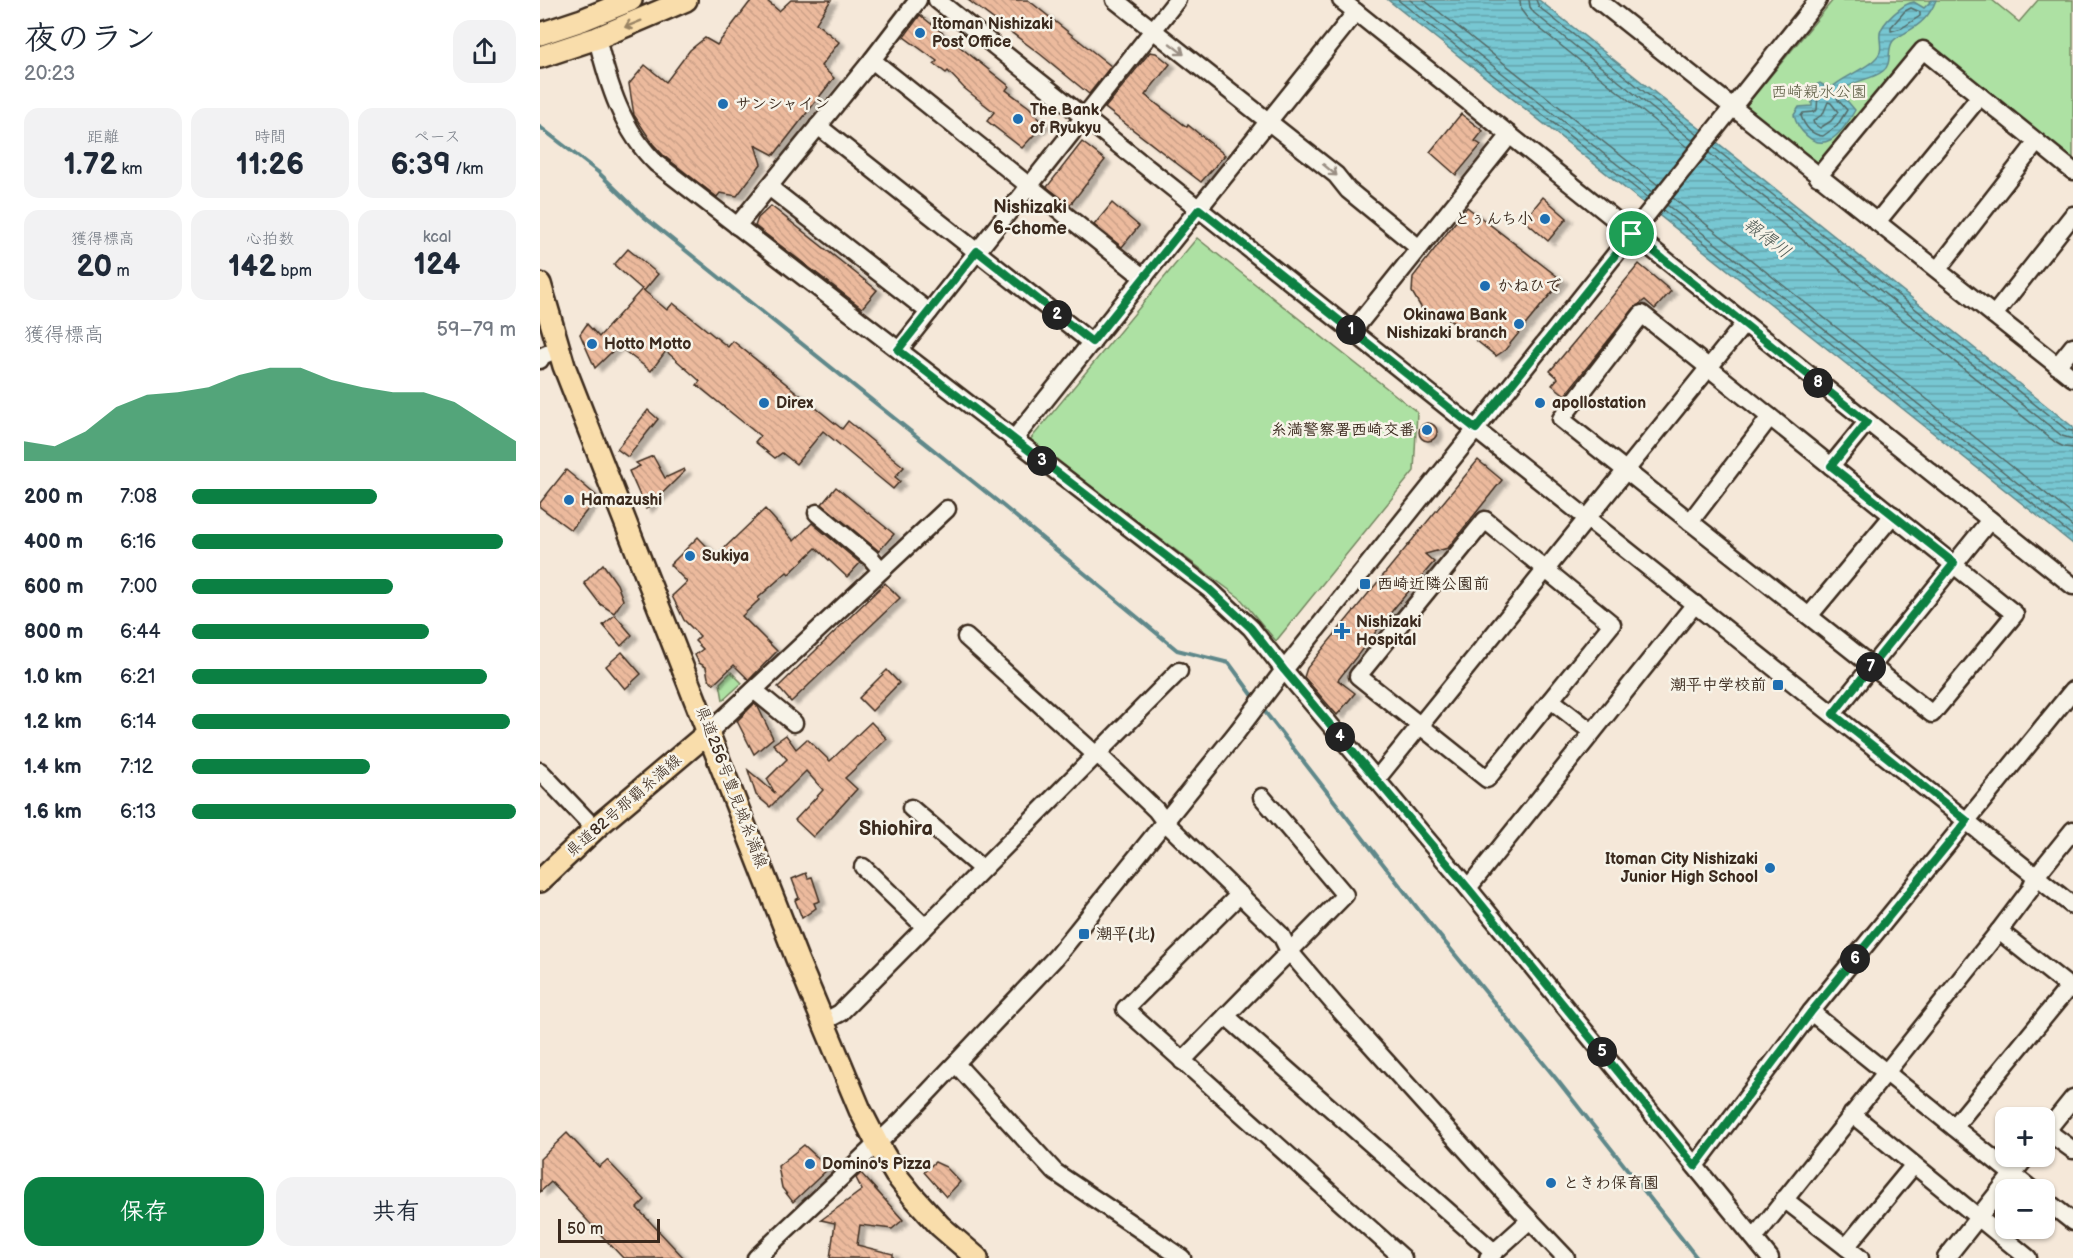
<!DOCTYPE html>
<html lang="ja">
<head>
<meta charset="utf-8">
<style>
  :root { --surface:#fff; --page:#f2f2f3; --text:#1f2937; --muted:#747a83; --accent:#0b8043 }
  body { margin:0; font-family:"Balsamiq Sans","Klee One",sans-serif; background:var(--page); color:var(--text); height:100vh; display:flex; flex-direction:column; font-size:22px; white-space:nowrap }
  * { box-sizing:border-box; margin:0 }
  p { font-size:20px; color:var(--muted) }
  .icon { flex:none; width:33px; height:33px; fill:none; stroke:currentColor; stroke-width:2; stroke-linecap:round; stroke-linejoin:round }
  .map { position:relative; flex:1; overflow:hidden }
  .drawer { display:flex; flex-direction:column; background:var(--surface); width:540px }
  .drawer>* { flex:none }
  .fabs { position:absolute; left:1455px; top:1107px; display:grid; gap:12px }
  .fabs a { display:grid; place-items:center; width:60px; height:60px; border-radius:12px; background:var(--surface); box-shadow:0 2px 4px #0004; font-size:30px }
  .scale { position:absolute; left:18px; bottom:15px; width:102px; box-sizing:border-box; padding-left:6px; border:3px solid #3b2a1e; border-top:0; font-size:16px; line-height:21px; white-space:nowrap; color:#3b2a1e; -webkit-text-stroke:4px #f7f3e8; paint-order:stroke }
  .pin { position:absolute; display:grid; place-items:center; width:51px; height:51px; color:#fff; margin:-26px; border:3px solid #fff; border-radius:50%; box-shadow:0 2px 6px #0007 }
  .km { position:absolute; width:30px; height:30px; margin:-15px; border-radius:50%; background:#222; color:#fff; font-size:16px; line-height:30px; text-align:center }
  .round { display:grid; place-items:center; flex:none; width:63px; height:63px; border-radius:18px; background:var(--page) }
  .head { display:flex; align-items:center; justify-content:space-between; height:102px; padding:0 24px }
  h1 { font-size:33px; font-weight:700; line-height:45px }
  .metrics { display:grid; grid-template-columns:repeat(3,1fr); gap:9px; height:102px; padding:6px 24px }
  .metrics div { display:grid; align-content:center; border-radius:15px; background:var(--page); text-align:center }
  .metrics b { font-size:30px; font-weight:700 }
  .metrics small { font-size:16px; font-weight:400 }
  .metrics p { font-size:16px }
  .chart { height:168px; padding:12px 24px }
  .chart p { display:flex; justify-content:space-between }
  .chart svg { width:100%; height:108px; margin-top:6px; fill:var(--accent); opacity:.7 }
  .primary-button { display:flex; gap:12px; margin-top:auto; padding:12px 24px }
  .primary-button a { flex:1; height:69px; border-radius:18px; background:var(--accent); color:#fff; font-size:24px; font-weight:700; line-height:69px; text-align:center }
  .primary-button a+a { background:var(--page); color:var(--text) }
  ul { padding:0 24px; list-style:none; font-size:20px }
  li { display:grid; grid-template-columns:96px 72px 1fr; align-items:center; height:45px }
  li i { height:15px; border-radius:8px; background:var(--accent) }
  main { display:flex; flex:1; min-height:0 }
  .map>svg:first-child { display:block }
  .green { fill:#ade1a3; stroke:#748660; stroke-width:1.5 }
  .water { fill:url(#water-rules); stroke:#5f888a; stroke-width:1.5 }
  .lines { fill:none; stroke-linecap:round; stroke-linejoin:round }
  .shore { stroke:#536966; stroke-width:1.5 }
  .stream { stroke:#5f888a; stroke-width:4 }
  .building { fill:url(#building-back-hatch); stroke:#3b2a1e; stroke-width:1.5; filter:url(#shadow) }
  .minor-casing { stroke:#3b2a1e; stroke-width:21 }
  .major-casing { stroke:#3b2a1e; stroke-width:26 }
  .minor { stroke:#f7f3e8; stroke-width:16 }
  .major { stroke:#f9ddab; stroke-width:21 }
  .oneway { stroke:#9a8464 }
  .oneway2 { stroke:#998e83 }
  .route-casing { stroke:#fff; stroke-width:12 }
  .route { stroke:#0b8043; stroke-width:8 }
  .poi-dot { fill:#1f6fb2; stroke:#f7f3e8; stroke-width:2 }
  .labels { text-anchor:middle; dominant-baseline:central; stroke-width:5; stroke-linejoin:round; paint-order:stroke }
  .poi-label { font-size:16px; font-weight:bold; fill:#3b2a1e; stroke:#f7f3e8; text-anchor:start }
  .park-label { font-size:16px; fill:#58583f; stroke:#f7f3e8 }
  .street-label { font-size:16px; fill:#3b2a1e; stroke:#f7f3e8 }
  .neighbourhood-label { font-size:18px; font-weight:bold; fill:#3b2a1e; stroke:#f7f3e8 }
  .water-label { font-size:18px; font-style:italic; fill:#4d5954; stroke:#f7f3e8 }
  .quarter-label { font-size:20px; font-weight:bold; fill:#3b2a1e; stroke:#f7f3e8 }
</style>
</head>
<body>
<main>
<section class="drawer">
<div class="head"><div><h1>夜のラン</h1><p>20:23</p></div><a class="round"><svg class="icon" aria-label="share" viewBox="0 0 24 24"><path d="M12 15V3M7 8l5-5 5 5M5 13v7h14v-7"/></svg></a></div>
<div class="metrics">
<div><p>距離</p><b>1.72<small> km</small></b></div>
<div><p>時間</p><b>11:26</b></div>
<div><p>ペース</p><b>6:39<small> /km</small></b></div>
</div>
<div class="metrics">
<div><p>獲得標高</p><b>20<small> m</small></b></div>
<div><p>心拍数</p><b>142<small> bpm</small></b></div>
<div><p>kcal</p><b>124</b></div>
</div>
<div class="chart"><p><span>獲得標高</span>59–79 m</p>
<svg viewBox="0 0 160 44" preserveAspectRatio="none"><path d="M0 44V36L10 38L20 32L30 22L40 17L50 16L60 14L70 9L80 6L90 6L100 11L110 14L120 16L130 16L140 20L150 28L160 36V44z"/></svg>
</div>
<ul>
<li><b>200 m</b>7:08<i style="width:57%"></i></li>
<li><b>400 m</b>6:16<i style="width:96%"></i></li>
<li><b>600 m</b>7:00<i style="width:62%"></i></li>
<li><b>800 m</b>6:44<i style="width:73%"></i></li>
<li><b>1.0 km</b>6:21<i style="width:91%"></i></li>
<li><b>1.2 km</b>6:14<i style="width:98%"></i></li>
<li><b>1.4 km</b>7:12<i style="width:55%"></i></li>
<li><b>1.6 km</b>6:13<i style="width:100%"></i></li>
</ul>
<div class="primary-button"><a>保存</a><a>共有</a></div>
</section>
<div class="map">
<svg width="1533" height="1258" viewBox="0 0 1533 1258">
  <defs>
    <pattern id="water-rules" width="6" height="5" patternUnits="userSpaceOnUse" patternTransform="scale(1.5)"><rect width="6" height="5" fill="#77c7d2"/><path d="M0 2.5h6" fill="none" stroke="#63a2aa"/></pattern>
    <pattern id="building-back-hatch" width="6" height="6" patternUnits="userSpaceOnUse" patternTransform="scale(1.5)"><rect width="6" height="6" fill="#ecba9d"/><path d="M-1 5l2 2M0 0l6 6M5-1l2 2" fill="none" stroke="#cba087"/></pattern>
    <filter id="shadow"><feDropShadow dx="6" dy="3.5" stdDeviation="1.5" flood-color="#0004"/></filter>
  </defs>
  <rect width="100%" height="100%" fill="#f5e8d9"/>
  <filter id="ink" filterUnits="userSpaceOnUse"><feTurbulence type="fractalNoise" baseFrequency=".0167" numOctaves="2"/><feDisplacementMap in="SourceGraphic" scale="12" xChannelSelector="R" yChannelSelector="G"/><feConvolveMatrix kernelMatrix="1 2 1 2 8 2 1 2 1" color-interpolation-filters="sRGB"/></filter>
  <g filter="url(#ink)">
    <g class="green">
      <polygon points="1293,0 1452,0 1479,22 1498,0 1533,0 1533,159 1382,41 1279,169 1205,107"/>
      <polygon points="657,238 877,412 874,471 736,641 700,598 489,441"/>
      <polygon points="191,672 202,683 183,700 180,683"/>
    </g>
    <g class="water">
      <polygon points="848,0 999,0 1533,427 1533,544"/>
      <path d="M1392,0H1396C1390,16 1380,25 1365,33C1361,36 1356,37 1353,41C1346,50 1353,64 1343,71C1332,80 1316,79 1305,89L1303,96L1315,110C1309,121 1301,134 1290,140C1274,149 1257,129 1254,115L1259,107L1272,106V87L1280,83L1290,89C1302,76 1334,67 1340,52C1342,46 1339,40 1340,33C1342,23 1363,3 1374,2L1384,8Z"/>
    </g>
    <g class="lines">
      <g class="shore">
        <polyline points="858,0 1108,198"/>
        <polyline points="870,0 1112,192"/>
        <polyline points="884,0 1118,185"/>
        <polyline points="980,0 981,10 988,19 1148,148"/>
        <polyline points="989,0 990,7 994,13 1153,141"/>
        <polyline points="996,0 999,7 1158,135"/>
        <polygon points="1371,8 1380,12 1380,16 1362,28 1351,31 1351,27 1365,11"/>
        <path d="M1281,91L1288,94H1296L1298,100L1307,110L1297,126L1283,136C1271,135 1265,127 1261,116L1263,113L1273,112L1277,110L1278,93Z"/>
        <polygon points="1288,102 1291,103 1298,112 1291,121 1280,128 1274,124 1273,121 1283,114"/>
        <polyline points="1173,147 1527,430 1533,431"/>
        <polyline points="1169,153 1522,436 1533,439"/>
        <polyline points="1163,160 1516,443 1524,447 1533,448"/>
        <polyline points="1133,198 1533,515"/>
        <polyline points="1127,205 1533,527"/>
        <polyline points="1123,210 1533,536"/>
      </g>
      <g class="stream">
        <polyline points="0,127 58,172 103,216 462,505 637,650 689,663 716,700"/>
        <polyline points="722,708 882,914 1018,1081 1157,1258"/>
      </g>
    </g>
    <g class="building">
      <polygon points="219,0 226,0 239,11 251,0 291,0 276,23 299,42 281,66 294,78 234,155 215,145 221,164 197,196 180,193 177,197 124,156 113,144 94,115 89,84 105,65 126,82 150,50 165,38 177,45 210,2"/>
      <polygon points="428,0 488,0 571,66 549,94 500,54"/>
      <polygon points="380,15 469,86 466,90 489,107 504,124 482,148 447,121 454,112 424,88 408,71 406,73 394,64 397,61 364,37"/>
      <polygon points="610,52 616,53 630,64 605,95 647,127 648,125 685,155 661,182 565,108"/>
      <polygon points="921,114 943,131 935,141 941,145 916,175 890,152"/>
      <polygon points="542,142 565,160 530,205 507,187"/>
      <polygon points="1003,197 1027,218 1008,241 984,220"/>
      <polygon points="572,203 599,226 582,247 554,225"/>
      <polygon points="231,206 337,290 322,308 215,226 218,218"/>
      <polygon points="927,207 1022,280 965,350 956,356 904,315 882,309 872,292 873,277"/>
      <polygon points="88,249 118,274 104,291 74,265"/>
      <polygon points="1099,264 1131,291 1115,309 1105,300 1094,308 1025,395 1012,385 1018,378 1010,371"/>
      <polygon points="102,289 127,310 133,303 188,347 193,341 302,429 308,421 364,467 355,477 360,481 353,489 283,431 256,464 242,453 235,458 215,442 220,436 157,385 160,381 126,351 111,371 78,346 55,368 40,334 47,324 59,337"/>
      <polygon points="108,410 118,419 88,457 77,449"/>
      <circle cx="888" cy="432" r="9"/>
      <polygon points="113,456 125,478 144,469 145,471 106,509 89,471 100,466 96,463"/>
      <polygon points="938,460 962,480 908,548 885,554 894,562 856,606 798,680 815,693 797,715 764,677 767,668"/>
      <polygon points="26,470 58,497 31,530 0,507 0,503"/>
      <polygon points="296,487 354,534 339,551 282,504"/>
      <polygon points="225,509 254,541 272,523 320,563 307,577 276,548 249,574 247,572 218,598 219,600 202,616 237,651 209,680 194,665 174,684 168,678 166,667 159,663 155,655 163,649 155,641 160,636 144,620 132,596 147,582 130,565 158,537 176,556"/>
      <polygon points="63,564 77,584 83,600 74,613 60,604 44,583"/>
      <polygon points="345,583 360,598 251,702 238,687"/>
      <polygon points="75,615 92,635 81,646 63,625"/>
      <polygon points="82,652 101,674 85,689 66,666"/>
      <polygon points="347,670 359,683 332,711 319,698"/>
      <polygon points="214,704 218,707 233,738 214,754 197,721"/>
      <polygon points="331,722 347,739 305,778 317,789 273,837 255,820 283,790 266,771 230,807 216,795 208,770 235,793 227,779 247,759 233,744 246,735 256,749 267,739 290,761"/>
      <polygon points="266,873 268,878 272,877 280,901 274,903 276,908 262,918 255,900 259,898 252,879"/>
      <polygon points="27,1133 59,1167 67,1160 105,1200 97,1208 144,1258 83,1258 11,1182 0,1192 0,1159"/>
      <polygon points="264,1145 289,1168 253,1202 242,1188 238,1166"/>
      <polygon points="395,1162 406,1167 420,1182 406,1197 384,1172"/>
      <polygon points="321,1173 363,1220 352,1229 320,1225 317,1245 353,1254 353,1258 290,1258 295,1223 281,1220 322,1190 316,1178"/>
    </g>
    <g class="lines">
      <defs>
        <g id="minor">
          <polyline points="397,0 1533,906"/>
          <polyline points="575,0 796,175 808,190 879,248"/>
          <polyline points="801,0 1533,586"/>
          <polyline points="1058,0 1533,378"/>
          <path d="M57,38C68,83 82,131 117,164L669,589L711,628L744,670L928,888L1230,1258"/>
          <polyline points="332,60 604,278"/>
          <polyline points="278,126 552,343"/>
          <polyline points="1278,177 1383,50 1533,171"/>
          <polyline points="229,187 389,312"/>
          <polyline points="1337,222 1440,96"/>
          <polyline points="197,226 332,60 378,0"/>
          <polyline points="1398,269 1497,142"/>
          <polygon points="1102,314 1475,614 1392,714 1021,419"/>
          <polyline points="1454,315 1533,215"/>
          <polyline points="812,332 970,135"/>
          <polyline points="359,350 637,0"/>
          <polyline points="0,360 2,356 18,349"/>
          <polyline points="1517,366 1533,346"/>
          <polyline points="474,439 816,12"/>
          <polyline points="1291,466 1327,422"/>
          <polyline points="277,513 331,558 341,570"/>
          <polygon points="945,520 1072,624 947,779 818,676"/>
          <polyline points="1150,522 1230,417"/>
          <polyline points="1269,616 1353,515"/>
          <polyline points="426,637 555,754 563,759 616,810 625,822 741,935 749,951 795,1005 973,1202 1026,1258"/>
          <polyline points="214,690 254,723"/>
          <polyline points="1011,700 1052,732"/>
          <polyline points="1293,714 1450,520"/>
          <polyline points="169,732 407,509"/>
          <polyline points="0,771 55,829"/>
          <polyline points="836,780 1204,324"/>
          <polyline points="722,797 805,895 686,1016 954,1252"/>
          <polyline points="371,808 442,869"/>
          <polyline points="323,867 385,927"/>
          <polyline points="928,888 1155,604"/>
          <polyline points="700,894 585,1009 863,1258"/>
          <polyline points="1459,931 1533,990"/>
          <polyline points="1271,1012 1492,1190"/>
          <polyline points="283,1022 300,1013 639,671"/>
          <polyline points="642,1061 686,1016"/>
          <polyline points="416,1064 515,1172 642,1258"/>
          <polyline points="1312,1114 1488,1258"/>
          <polyline points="1414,1127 1529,987"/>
          <polyline points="1507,1131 1533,1150"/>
          <polyline points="1504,1134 1533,1098"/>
          <polyline points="1155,1166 1271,1012 1533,690"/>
          <polyline points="1244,1199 1320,1258"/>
          <polyline points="1504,1199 1533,1222"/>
          <polyline points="1214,1238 1459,931 1490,890 1496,876 1533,830"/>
          <polyline points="1306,1247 1373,1166"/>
          <polyline points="216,1258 362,1120 516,957 697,732 744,670 1278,0"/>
          <polyline points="948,1258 990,1220"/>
          <polyline points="1406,1258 1487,1156"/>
        </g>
        <g id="major">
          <polyline points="0,34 42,20 91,0"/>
          <polyline points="0,57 57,38 146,0"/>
          <polyline points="0,284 24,366 257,959 320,1110 337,1143 356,1175 372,1195 400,1226 437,1258"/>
          <polyline points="0,881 59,825 169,732"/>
        </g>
      </defs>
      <use href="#minor" class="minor-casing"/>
      <use href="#major" class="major-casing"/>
      <use href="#minor" class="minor"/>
      <use href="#major" class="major"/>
    </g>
    <defs><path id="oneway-shaft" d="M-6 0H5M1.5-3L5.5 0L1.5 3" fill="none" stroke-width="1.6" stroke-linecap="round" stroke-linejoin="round" transform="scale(1.5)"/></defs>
    <use class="oneway" href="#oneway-shaft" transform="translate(93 24) rotate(158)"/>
    <g class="oneway2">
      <use href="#oneway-shaft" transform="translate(637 49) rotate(38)"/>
      <use href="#oneway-shaft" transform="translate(790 170) rotate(40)"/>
    </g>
  </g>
  <g class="lines" filter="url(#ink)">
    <defs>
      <polygon id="route" points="659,209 936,429 1092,234 1327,422 1291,466 1414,563 1293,714 1427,821 1271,1012 1155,1166 928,888 744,670 711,628 669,589 358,350 437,251 552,342"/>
    </defs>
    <use href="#route" class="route-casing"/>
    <use href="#route" class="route"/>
  </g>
  <g class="poi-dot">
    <circle cx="380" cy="33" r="6"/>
    <circle cx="183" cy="104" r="6"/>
    <circle cx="478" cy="119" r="6"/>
    <circle cx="1005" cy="219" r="6"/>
    <circle cx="945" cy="286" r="6"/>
    <circle cx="979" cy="324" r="6"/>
    <circle cx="52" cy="344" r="6"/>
    <circle cx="224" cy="403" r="6"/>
    <circle cx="1000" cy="403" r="6"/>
    <circle cx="887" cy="430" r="6"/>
    <circle cx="29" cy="500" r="6"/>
    <circle cx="150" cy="556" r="6"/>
    <rect x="819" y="578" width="12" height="12" rx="3"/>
    <path d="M799 622h6v6h6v6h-6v6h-6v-6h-6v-6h6z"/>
    <rect x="1232" y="679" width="12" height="12" rx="3"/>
    <circle cx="1230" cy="868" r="6"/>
    <rect x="538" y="928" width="12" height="12" rx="3"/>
    <circle cx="270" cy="1164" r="6"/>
    <circle cx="1011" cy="1183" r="6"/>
  </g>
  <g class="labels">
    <g class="poi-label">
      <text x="392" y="24">Itoman Nishizaki<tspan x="392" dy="18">Post Office</tspan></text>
      <text x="195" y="104">サンシャイン</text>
      <text x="490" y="110">The Bank<tspan x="490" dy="18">of Ryukyu</tspan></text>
      <text x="993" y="219" text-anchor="end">とぅんち小</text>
      <text x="957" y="286">かねひで</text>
      <text x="967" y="315" text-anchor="end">Okinawa Bank<tspan x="967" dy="18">Nishizaki branch</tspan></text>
      <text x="64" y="344">Hotto Motto</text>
      <text x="236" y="403">Direx</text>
      <text x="1012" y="403">apollostation</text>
      <text x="875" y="430" text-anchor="end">糸満警察署西崎交番</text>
      <text x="41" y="500">Hamazushi</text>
      <text x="162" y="556">Sukiya</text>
      <text x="837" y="584">西崎近隣公園前</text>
      <text x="816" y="622">Nishizaki<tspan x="816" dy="18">Hospital</tspan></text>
      <text x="1226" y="685" text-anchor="end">潮平中学校前</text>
      <text x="1218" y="859" text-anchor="end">Itoman City Nishizaki<tspan x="1218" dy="18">Junior High School</tspan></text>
      <text x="556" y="934">潮平(北)</text>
      <text x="282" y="1164">Domino's Pizza</text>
      <text x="1023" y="1183">ときわ保育園</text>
    </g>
    <g class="park-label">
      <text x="1279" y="92">西崎親水公園</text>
    </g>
    <g class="street-label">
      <text transform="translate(191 787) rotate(69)">県道256号豊見城糸満線</text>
      <text transform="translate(84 806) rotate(-41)">県道82号那覇糸満線</text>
    </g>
    <g class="neighbourhood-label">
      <text x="490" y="207">Nishizaki<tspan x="490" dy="21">6-chome</tspan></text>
    </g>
    <g class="water-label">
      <text transform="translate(1227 238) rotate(38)">報得川</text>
    </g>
    <g class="quarter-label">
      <text x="356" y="829">Shiohira</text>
    </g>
  </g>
</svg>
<div class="fabs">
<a>+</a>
<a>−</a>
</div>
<div class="scale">50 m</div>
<div class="pin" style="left:1092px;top:234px;background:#1e9e55"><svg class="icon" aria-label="arrive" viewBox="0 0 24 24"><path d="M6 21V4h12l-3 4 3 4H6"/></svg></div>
<b class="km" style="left:811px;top:330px">1</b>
<b class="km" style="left:517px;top:315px">2</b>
<b class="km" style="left:502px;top:461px">3</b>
<b class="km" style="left:800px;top:737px">4</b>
<b class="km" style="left:1062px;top:1052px">5</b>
<b class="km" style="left:1315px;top:959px">6</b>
<b class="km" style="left:1331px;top:667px">7</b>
<b class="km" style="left:1278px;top:383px">8</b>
</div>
</main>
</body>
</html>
